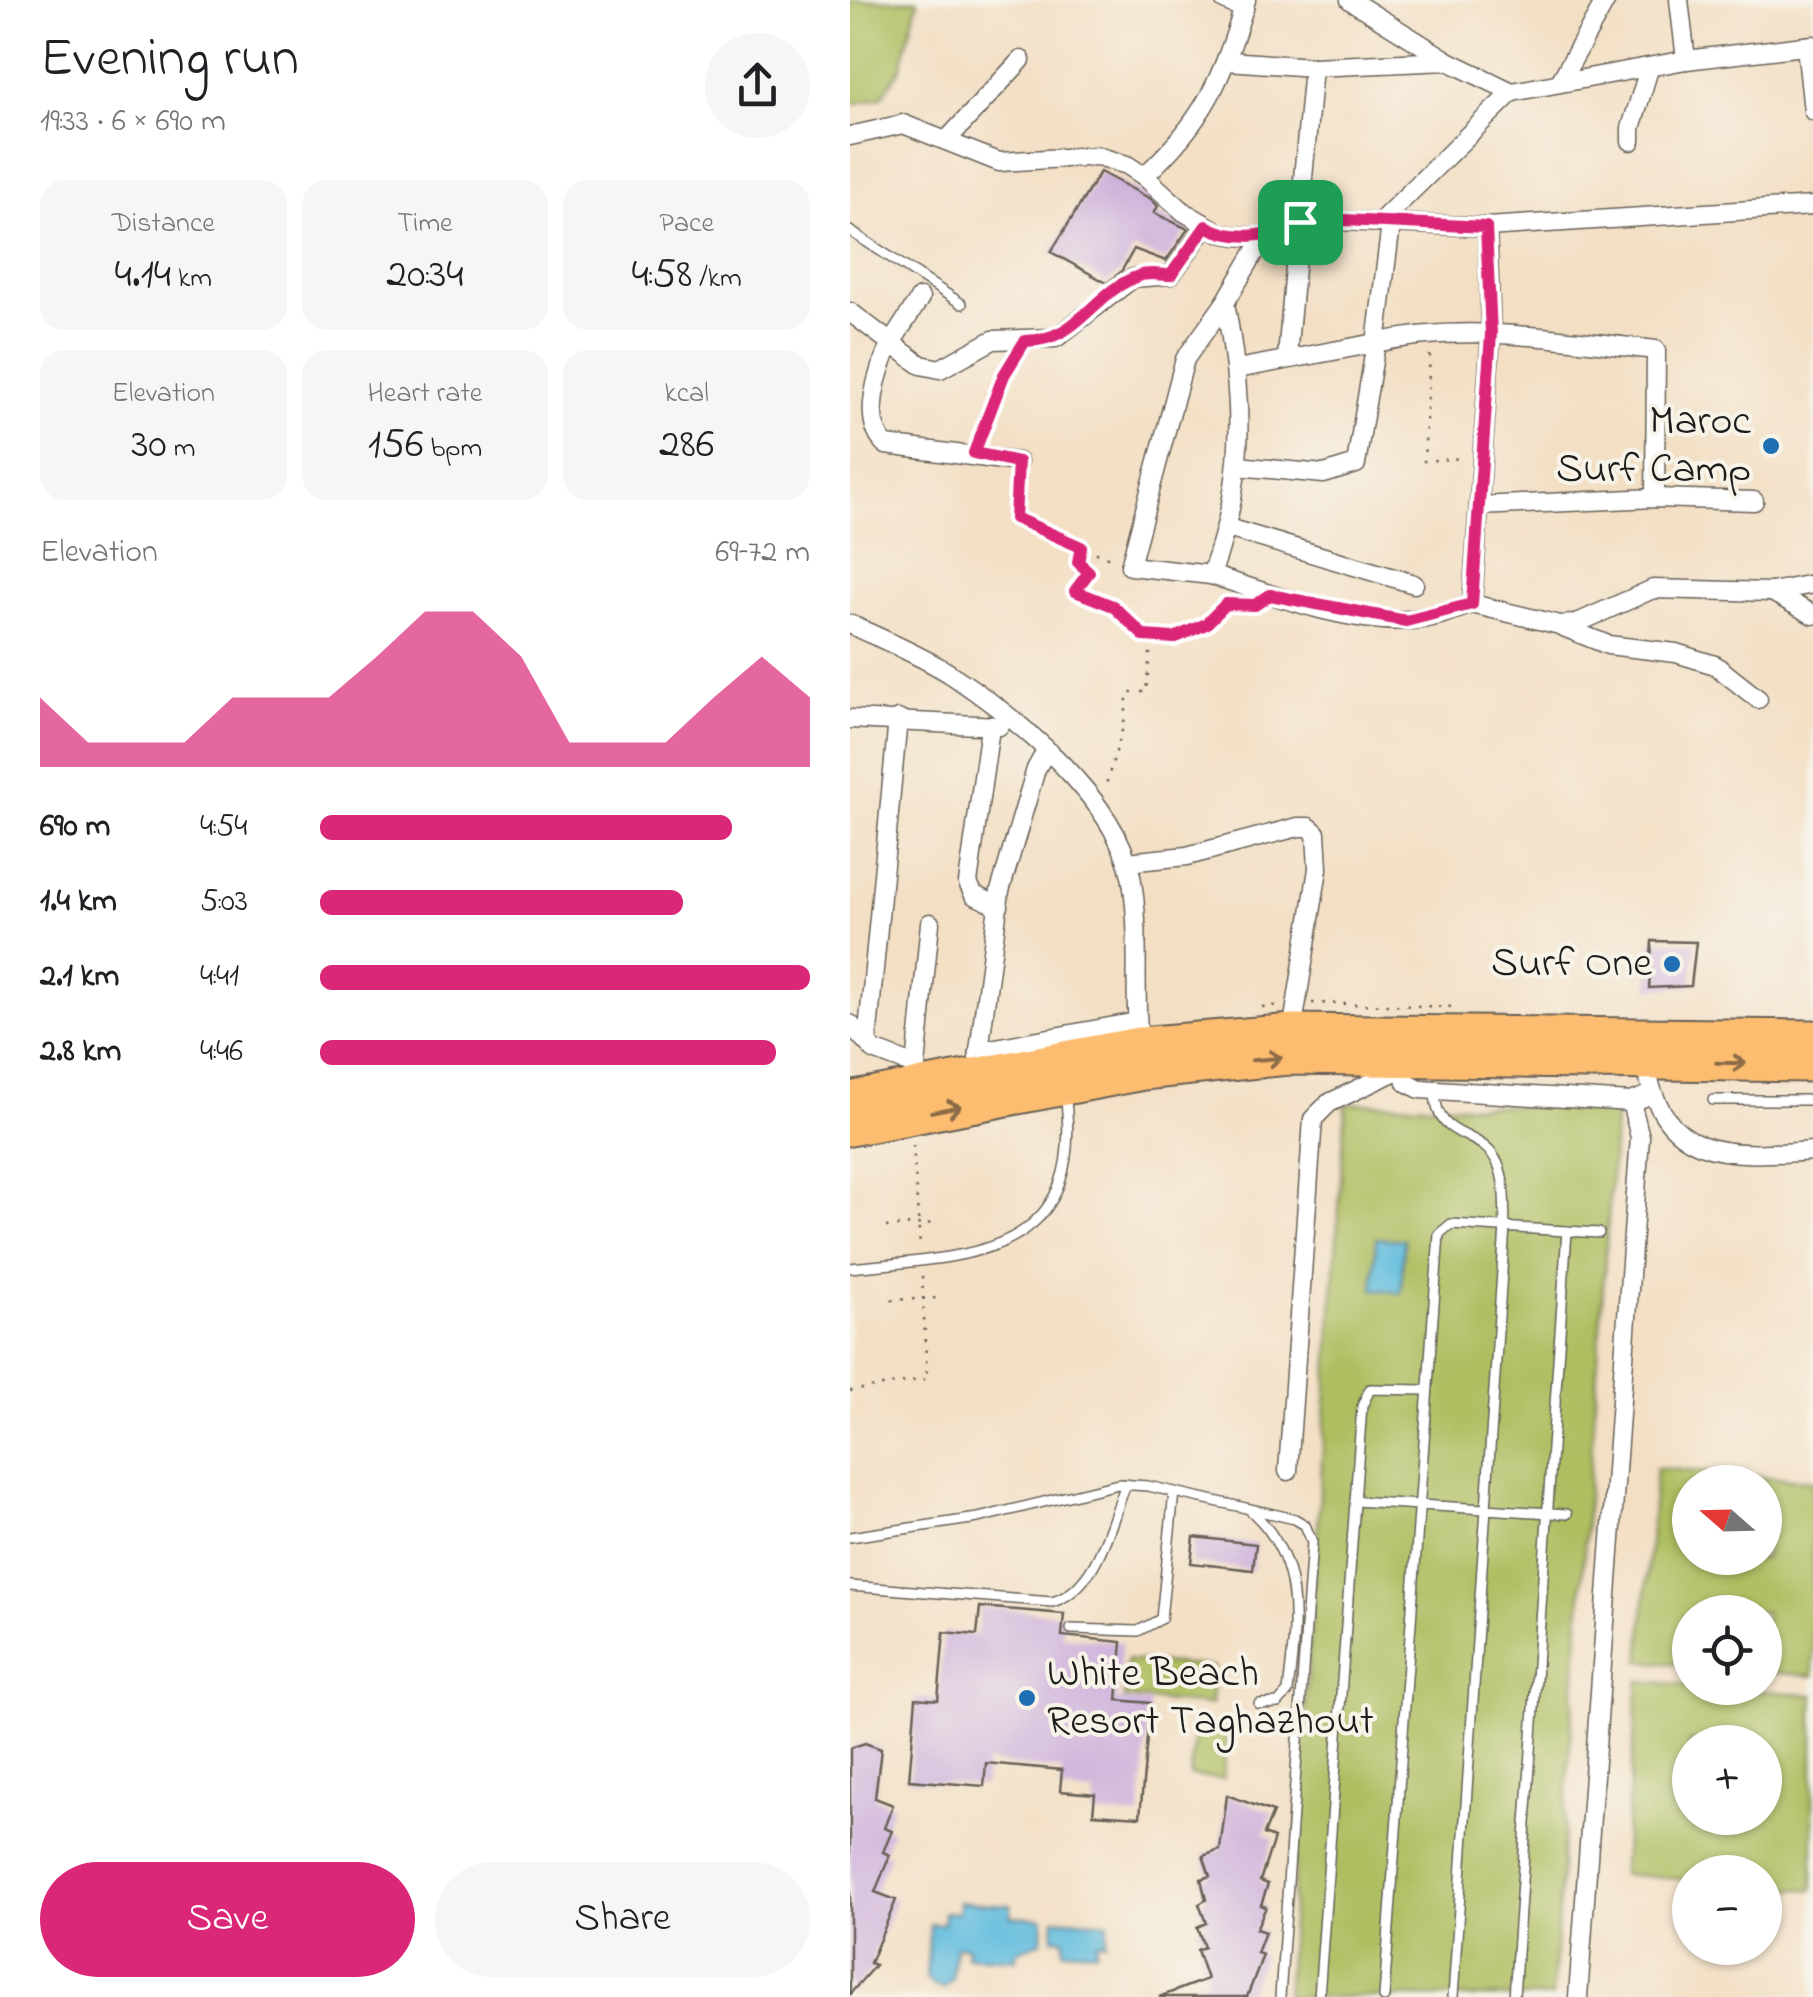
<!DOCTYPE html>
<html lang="en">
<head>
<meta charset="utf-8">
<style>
  :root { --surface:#fff; --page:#f6f6f6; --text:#202124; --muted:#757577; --accent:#db2777 }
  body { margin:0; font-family:"Indie Flower",sans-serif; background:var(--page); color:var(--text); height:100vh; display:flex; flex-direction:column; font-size:38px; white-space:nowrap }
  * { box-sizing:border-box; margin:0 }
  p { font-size:32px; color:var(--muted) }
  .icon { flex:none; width:55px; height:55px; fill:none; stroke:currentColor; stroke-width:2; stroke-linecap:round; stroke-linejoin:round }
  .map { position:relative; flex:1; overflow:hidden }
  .side { display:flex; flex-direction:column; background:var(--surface); width:850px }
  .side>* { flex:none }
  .needle { width:65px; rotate:290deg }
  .controls { position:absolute; left:822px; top:1465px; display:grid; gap:20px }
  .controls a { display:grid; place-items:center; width:110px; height:110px; border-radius:50%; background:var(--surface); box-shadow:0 2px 8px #0004; font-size:50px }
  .pin { position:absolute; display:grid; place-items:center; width:85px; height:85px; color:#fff; margin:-42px; border-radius:20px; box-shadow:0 5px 15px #0006 }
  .round { display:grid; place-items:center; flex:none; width:105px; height:105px; border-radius:52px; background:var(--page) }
  .summary { display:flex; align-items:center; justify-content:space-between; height:170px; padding:0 40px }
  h1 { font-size:55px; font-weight:600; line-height:75px }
  .figures { display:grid; grid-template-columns:repeat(3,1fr); gap:15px; height:170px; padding:10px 40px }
  .figures div { display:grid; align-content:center; border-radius:25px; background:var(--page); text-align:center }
  .figures b { font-size:42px; font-weight:600 }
  .figures small { font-size:28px; font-weight:400 }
  .figures p { font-size:28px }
  .chart { height:280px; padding:20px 40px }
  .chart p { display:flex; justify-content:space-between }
  .chart svg { width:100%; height:180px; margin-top:10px; fill:var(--accent); opacity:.7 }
  .cta { display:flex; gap:20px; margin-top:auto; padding:20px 40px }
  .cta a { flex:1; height:115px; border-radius:60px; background:var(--accent); color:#fff; font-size:40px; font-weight:600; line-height:115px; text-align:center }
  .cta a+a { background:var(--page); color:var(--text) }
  ul { padding:0 40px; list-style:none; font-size:32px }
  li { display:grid; grid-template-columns:160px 120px 1fr; align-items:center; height:75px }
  li i { height:25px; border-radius:12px; background:var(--accent) }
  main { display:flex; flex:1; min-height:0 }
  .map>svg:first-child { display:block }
  .green { fill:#aebe61; stroke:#656d3e; stroke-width:2.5; fill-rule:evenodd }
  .water { fill:#60bcde; stroke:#3e6c7d; stroke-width:2.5 }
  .building { fill:#cdb1db }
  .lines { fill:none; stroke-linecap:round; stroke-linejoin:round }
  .lane-casing { stroke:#676057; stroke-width:12 }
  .street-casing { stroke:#676057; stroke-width:21 }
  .highway-casing { stroke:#676057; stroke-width:39 }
  .path { stroke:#676057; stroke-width:2.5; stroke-dasharray:2.5 8; stroke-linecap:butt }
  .lane { stroke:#fff; stroke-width:9 }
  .street { stroke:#fff; stroke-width:18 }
  .highway { stroke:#fcbd6f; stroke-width:35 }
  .oneway { stroke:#8c6c46 }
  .route-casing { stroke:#fff; stroke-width:20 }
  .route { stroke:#db2777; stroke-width:12 }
  .poi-dot { fill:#1f6fb2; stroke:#f7f3e8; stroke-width:4 }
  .labels { text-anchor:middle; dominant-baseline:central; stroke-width:8; stroke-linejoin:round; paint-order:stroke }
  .poi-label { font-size:42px; fill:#1c1c1c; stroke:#f7f3e8; text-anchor:end }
</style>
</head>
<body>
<main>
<section class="side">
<div class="summary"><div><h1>Evening run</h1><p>19:33 · 6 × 690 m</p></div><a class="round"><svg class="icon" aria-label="share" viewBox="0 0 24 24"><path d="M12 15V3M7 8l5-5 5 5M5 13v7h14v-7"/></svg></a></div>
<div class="figures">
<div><p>Distance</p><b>4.14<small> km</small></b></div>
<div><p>Time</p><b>20:34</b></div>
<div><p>Pace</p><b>4:58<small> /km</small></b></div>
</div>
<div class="figures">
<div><p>Elevation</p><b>30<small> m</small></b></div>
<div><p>Heart rate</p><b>156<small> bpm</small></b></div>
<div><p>kcal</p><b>286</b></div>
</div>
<div class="chart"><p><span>Elevation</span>69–72 m</p>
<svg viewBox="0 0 160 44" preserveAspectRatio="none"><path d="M0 44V27L10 38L20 38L30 38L40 27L50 27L60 27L70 17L80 6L90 6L100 17L110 38L120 38L130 38L140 27L150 17L160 27V44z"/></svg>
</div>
<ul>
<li><b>690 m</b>4:54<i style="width:84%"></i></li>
<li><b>1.4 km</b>5:03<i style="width:74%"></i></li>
<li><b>2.1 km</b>4:41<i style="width:100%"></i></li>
<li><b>2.8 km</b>4:46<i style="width:93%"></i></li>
</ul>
<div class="cta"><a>Save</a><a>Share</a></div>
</section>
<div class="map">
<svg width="963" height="1997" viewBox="0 0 963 1997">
  <rect width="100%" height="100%" fill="#f7f3e8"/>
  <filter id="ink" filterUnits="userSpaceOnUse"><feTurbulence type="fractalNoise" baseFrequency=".01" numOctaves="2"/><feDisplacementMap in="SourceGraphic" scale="20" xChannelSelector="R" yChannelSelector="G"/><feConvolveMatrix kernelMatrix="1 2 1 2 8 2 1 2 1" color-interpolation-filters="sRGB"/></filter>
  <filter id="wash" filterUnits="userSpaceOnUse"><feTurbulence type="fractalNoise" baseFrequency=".0048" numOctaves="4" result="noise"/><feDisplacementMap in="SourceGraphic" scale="40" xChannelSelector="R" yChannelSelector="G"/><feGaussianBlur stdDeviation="2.25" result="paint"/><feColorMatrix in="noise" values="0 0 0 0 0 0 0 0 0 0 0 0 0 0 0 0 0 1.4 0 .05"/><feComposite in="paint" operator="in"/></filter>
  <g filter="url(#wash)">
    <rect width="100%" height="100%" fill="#f3dfc4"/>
    <g class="green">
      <polygon points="0,0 68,0 51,67 32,97 0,105"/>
      <polygon points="496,1103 766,1108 702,1997 436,1997"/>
      <path d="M806,1468L963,1481V1676L915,1672V1612H840V1665L790,1661ZM840,1482H915V1558H840Z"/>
      <polygon points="277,1660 364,1667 361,1705 274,1698"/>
      <path d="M789,1681L963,1695V1890L915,1886V1872H840V1880L772,1874ZM915,1742V1818H840V1742Z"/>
      <polygon points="345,1723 377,1726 373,1779 340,1776"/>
    </g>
    <g class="water">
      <polygon points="526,1238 554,1240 551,1293 523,1289"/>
      <polygon points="109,1902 161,1905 161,1916 193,1918 192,1941 166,1952 166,1959 116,1956 117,1947 105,1946 102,1979 94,1988 82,1985 76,1977 80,1924 93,1924 94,1912 108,1913"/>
      <polygon points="204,1918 258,1922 256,1942 247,1941 246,1952 213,1950 214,1939 203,1938"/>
    </g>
    <g id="blocks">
      <g class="building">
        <polygon points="250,172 301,199 308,206 304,213 338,229 316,261 284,249 271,272 257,283 201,252"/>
        <polygon points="802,941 846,942 841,986 799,988"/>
        <polygon points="344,1537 406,1544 403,1570 341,1563"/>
        <polygon points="130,1607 214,1614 212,1636 272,1642 267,1700 300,1703 290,1817 243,1814 245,1794 210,1791 212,1770 136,1763 134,1786 59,1780 66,1698 88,1700 94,1632 127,1635"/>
        <polygon points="15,1743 31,1749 25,1798 43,1805 34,1828 42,1831 33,1852 40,1855 25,1892 46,1900 20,1963 25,1965 0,1994 0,1748"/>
        <polygon points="377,1795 423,1812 414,1834 424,1838 410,1881 418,1884 411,1905 416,1907 406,1929 415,1932 407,1953 413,1955 397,1997 309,1997 357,1979 347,1950 354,1947 347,1927 356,1923 349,1904 356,1900 351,1879 360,1876 353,1856 370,1850"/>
      </g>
    </g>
  </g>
  <g filter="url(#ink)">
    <use href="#blocks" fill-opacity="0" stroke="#676057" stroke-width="2.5"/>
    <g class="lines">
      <defs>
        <g id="lane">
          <polyline points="0,231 112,304"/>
          <path d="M585,1090C585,1144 631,1126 648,1164C656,1182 654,1207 655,1227L603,1997"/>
          <polyline points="863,1100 963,1100"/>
          <path d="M0,1268C123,1256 237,1257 215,1093"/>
          <polyline points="505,1501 717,1514"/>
          <path d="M399,1509C456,1559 446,1623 438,1692L428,1703L409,1704"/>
          <polyline points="0,1537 128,1518 268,1484 298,1486 445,1519 455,1525 462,1542 430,1997"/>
          <path d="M0,1586L202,1602C247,1589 260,1525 276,1484"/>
          <polyline points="221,1629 288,1631 311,1619 324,1492"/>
          <polyline points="469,1997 512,1406 520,1389 577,1390"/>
          <polyline points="534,1997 589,1234 601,1224 749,1233"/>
          <polyline points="664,1997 717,1231"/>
        </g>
        <g id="street">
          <polyline points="374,0 394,9"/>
          <polyline points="500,0 598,61 662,92"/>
          <polyline points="829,0 836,60"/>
          <polyline points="956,46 963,111"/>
          <polyline points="378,61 463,67 598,61"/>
          <polyline points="710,82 756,0"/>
          <path d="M0,136L53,124L149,162L247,156L277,165L294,176C354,122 374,76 396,0"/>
          <polyline points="97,140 171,60"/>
          <polyline points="781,141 781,128 799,69"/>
          <polyline points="294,176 334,212 370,233 386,236 414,237 467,220 637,227 963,206"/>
          <polyline points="529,223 662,92 836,60 963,45"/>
          <path d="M541,224L526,343C616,322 714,340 806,350L805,498"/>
          <polyline points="637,227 641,334 622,604 710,625 725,624 803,589 922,592 963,584"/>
          <path d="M375,303C394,403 396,479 361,575L280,566L335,359Z"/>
          <polyline points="375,303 414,237"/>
          <polyline points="0,312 41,343 70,298"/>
          <polyline points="437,357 463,67"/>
          <polyline points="387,369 526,343 506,464 474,474 388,466"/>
          <path d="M168,462L36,445C10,421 28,370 41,343L71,365L90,369L143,340L206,338L283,278L321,275L356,226"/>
          <polyline points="629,506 805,498 904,501"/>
          <polyline points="378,528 564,584"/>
          <path d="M361,575C418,593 500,625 561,620C582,619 603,611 622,604"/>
          <polyline points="922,592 963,615"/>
          <path d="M0,624C33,640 71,655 102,675C166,718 265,797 281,876C292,933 282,994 290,1051"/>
          <polyline points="711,626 758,645 826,653 865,665 908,699"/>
          <polyline points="0,719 149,726"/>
          <polyline points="140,728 118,883 124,895 149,906"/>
          <polyline points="277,862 337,856 448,827 459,827 466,833 468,869 442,1032"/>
          <polyline points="0,1024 24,1050 66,1066 67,1077"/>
          <polyline points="17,1042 48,719"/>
          <polyline points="129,1051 150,891 186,769 196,751"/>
          <polyline points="551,1058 556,1082 570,1089 781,1102 802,1094"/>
          <polyline points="128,1059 129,1051 287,1022"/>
          <path d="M795,1062C813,1163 879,1156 963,1151"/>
          <polyline points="66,1066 80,923"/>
          <polyline points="438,1471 463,1119 479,1103 552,1068"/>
          <polyline points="728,1997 790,1137 781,1102"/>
        </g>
        <g id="highway">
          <polyline points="0,1100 289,1045 442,1032 963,1038"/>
          <polyline points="0,1128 293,1072 438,1057 963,1064"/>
        </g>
      </defs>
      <use href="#lane" class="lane-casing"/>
      <use href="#street" class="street-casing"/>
      <use href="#highway" class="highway-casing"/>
      <g class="path">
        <polyline points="580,355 574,461 614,458"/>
        <polyline points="130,438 164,358"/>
        <polyline points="165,481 165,518 170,524 265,560"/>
        <path d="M231,547L228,563L239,572L225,591L263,606L301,644L296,692H280L277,697C276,730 263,756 255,789"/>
        <path d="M295,636C331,639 351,629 376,604L396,605"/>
        <polyline points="462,1003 609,1007"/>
        <polyline points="412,1007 429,1005"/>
        <polyline points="63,1145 70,1247"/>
        <polyline points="36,1227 85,1223"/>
        <polyline points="41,1300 90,1298"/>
        <polyline points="0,1391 77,1379 72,1275"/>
      </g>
      <use href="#lane" class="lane"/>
      <use href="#street" class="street"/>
      <use href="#highway" class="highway"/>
    </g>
    <defs><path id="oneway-shaft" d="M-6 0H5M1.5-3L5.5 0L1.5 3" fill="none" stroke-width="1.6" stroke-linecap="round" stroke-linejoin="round" transform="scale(2.5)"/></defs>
    <g class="oneway">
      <use href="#oneway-shaft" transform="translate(417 1059) rotate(-5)"/>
      <use href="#oneway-shaft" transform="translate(881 1063) rotate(1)"/>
      <use href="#oneway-shaft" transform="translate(96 1109) rotate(-11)"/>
    </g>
  </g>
  <g class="lines" filter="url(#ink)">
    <defs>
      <path id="route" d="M494,220L636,227L641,334L622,604L556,621L420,595L405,605L376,604L356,624L324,638L294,636L263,606L225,591L239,572L228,562L231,547L165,518L168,462L124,453L154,375L175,341C230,341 242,292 289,276C299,272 310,275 321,275L356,226C402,251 447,220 494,220Z"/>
    </defs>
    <use href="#route" class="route-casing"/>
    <use href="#route" class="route"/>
  </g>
  <g class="poi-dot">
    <circle cx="921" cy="446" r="10"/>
    <circle cx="822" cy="964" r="10"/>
    <circle cx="177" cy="1698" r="10"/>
  </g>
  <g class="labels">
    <g class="poi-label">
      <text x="901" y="422">Maroc<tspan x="901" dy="48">Surf Camp</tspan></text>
      <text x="802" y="964">Surf One</text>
      <text x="197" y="1674" text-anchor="start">White Beach<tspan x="197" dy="48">Resort Taghazhout</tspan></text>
    </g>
  </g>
</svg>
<div class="controls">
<a><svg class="needle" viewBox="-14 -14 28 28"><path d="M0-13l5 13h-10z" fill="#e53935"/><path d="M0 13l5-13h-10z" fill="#757577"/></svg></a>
<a><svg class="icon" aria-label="locate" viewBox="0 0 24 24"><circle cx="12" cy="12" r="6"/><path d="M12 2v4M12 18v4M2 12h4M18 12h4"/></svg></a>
<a>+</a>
<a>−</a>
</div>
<div class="pin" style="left:450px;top:222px;background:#1e9e55"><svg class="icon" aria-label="arrive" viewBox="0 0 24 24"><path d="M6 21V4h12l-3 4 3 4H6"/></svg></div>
</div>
</main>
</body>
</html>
